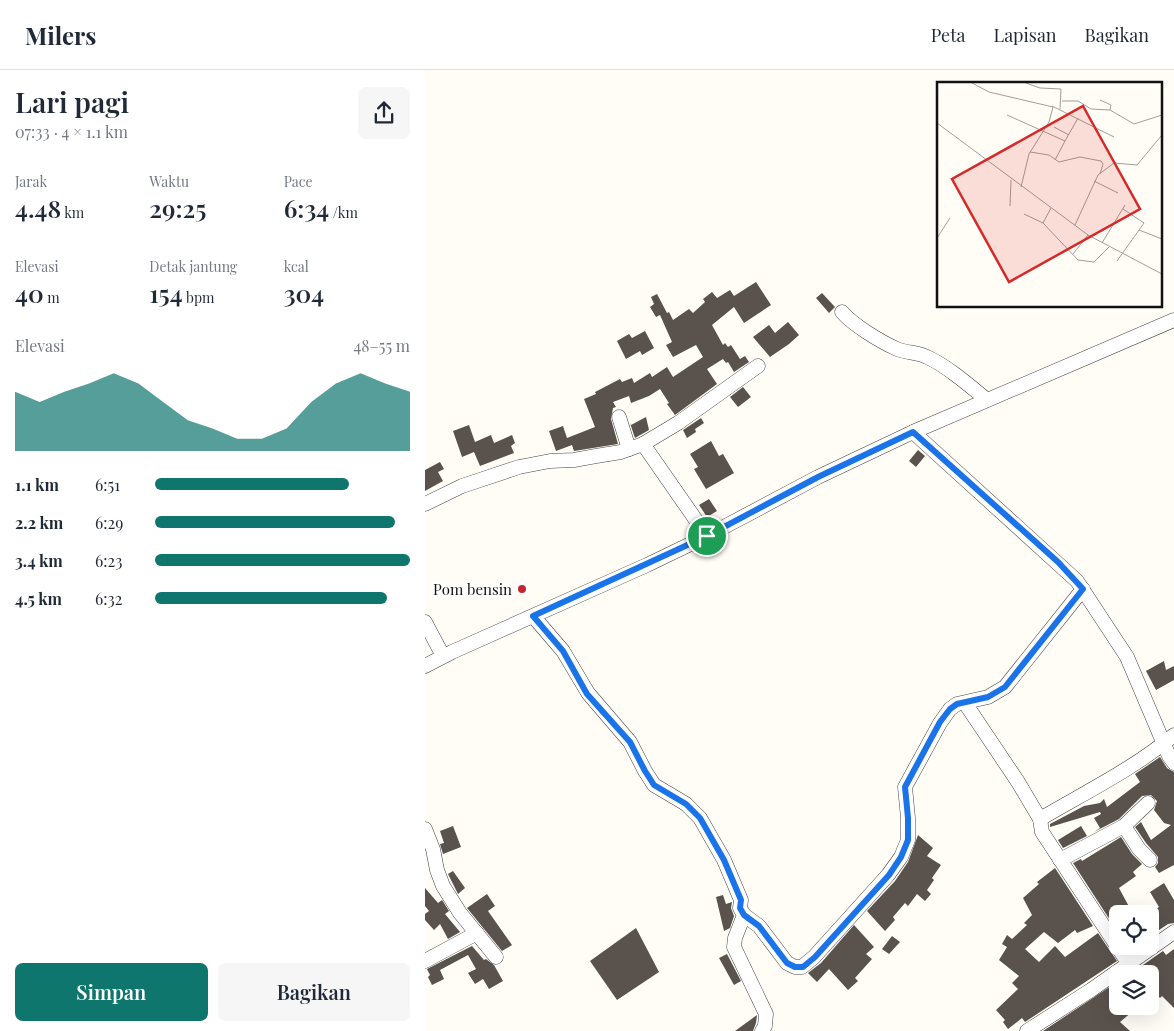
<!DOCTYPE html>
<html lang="id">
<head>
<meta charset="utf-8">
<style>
  :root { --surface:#fff; --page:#f6f6f7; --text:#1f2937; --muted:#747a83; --line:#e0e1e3; --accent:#0f766e }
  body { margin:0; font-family:"Playfair Display",serif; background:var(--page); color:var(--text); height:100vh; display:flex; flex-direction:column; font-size:19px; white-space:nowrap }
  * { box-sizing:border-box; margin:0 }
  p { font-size:16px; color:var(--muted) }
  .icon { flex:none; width:28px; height:28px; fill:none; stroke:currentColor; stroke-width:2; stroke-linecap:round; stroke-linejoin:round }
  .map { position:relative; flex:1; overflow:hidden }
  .sheet { display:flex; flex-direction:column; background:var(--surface); width:425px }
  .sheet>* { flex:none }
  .tools { position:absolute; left:684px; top:835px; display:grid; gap:10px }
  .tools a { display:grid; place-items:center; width:50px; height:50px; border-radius:8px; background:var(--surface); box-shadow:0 5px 20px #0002; font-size:25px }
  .pin { position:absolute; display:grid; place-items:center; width:42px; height:42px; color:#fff; margin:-21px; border:2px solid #fff; border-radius:50%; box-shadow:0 1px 5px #0007 }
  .round { display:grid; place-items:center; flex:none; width:52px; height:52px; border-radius:8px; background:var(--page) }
  .overview { display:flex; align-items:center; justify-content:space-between; height:85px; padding:0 15px }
  h1 { font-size:28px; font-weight:600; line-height:38px }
  .figures { display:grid; grid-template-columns:repeat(3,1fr); gap:8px; height:85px; padding:5px 15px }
  .figures div { display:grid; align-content:center }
  .figures b { font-size:25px; font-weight:600 }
  .figures small { font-size:14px; font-weight:400 }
  .figures p { font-size:14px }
  .chart { height:140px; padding:10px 15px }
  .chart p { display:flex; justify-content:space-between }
  .chart svg { width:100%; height:90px; margin-top:5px; fill:var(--accent); opacity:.7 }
  .cta { display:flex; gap:10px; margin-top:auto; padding:10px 15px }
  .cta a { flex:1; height:58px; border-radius:8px; background:var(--accent); color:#fff; font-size:20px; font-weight:600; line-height:58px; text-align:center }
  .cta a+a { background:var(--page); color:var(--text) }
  ul { padding:0 15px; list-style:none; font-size:16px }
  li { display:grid; grid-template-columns:80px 60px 1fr; align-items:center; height:38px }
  li i { height:12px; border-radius:6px; background:var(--accent) }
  header { display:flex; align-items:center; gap:30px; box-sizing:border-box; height:70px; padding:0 25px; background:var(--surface); border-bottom:1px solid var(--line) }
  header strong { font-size:24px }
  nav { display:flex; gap:28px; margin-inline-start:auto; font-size:18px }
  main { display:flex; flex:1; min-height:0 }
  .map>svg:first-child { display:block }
  .building { fill:#5a524d }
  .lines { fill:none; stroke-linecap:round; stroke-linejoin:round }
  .minor-casing { stroke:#444; stroke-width:15 }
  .minor { stroke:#fff; stroke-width:14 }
  .route-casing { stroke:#fff; stroke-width:10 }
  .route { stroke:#1a73e8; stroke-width:6 }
  .poi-dot { fill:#c4262e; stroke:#fff; stroke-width:2 }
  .labels { text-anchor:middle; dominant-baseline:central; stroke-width:5; stroke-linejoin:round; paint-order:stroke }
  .poi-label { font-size:15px; fill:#111; stroke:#fff; text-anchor:end }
  .inset-road { fill:none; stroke:#a09f9a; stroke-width:1 }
  .view { fill:#d62828; fill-opacity:0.15; stroke:#d62828; stroke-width:2.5 }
  .inset-edge { fill:none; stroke:#111; stroke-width:2.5 }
</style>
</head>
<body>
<header>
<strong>Milers</strong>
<nav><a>Peta</a><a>Lapisan</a><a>Bagikan</a></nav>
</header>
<main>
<section class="sheet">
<div class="overview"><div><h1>Lari pagi</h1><p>07:33 · 4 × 1.1 km</p></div><a class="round"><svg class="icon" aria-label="share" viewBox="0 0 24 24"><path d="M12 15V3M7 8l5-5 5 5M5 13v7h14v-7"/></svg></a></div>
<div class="figures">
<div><p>Jarak</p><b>4.48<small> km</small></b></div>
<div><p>Waktu</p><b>29:25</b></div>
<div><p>Pace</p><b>6:34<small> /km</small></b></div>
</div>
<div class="figures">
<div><p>Elevasi</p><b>40<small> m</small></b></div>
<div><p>Detak jantung</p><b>154<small> bpm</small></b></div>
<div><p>kcal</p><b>304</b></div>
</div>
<div class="chart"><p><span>Elevasi</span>48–55 m</p>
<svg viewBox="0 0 160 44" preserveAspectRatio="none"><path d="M0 44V15L10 20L20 15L30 11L40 6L50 11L60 20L70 29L80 33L90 38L100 38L110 33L120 20L130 11L140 6L150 11L160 15V44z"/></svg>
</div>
<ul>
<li><b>1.1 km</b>6:51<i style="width:76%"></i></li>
<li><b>2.2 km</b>6:29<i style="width:94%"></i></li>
<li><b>3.4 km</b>6:23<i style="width:100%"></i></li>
<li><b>4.5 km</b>6:32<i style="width:91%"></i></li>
</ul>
<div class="cta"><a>Simpan</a><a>Bagikan</a></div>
</section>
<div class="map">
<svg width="749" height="961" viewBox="0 0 749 961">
  <rect width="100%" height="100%" fill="#fffdf5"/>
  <g class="building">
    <polygon points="331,212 346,235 319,253 309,237 287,255 298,275 300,273 303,277 306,275 315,289 320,286 324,292 309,302 303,292 301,293 298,289 282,299 292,314 250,345 242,334 244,333 235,319 224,326 206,333 204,326 188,332 191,337 188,338 186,349 193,374 149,381 147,375 131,381 124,361 138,356 142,368 170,357 159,329 171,324 170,322 195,309 197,312 207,308 209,313 225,303 227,307 242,297 248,307 278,287 271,275 248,287 241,275 247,272 235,245 231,247 225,237 229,234 226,227 232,224 242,243 244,242 248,250 264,239 268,243 280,232 278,229 287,222 292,228 305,220 309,226"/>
    <polygon points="397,223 410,237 404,243 391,228"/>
    <polygon points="363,252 374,265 364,274 345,287 328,267 344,255 350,263"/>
    <polygon points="220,261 229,278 217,285 215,281 201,289 192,271 204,264 207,268"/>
    <polygon points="318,317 326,327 313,337 305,327"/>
    <polygon points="221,347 224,360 210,368 205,353 206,355"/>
    <polygon points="276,348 279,353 270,359 271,362 262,368 258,360"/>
    <polygon points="44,355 50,372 66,365 69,373 87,365 90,373 86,376 89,383 55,396 49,382 37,387 28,361"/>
    <polygon points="286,371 294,386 298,384 309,403 281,419 269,399 273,397 265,384"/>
    <polygon points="493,380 500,386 491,397 484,391"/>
    <polygon points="15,392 19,399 13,402 18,411 0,421 0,400"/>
    <polygon points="284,429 292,441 282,447 274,435"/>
    <polygon points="739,591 741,600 749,596 749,610 731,620 721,601"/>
    <polygon points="735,687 742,698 749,702 749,795 734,803 730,797 733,793 733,787 721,773 710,757 716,752 726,770 746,755 739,753 729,740 732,731 726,725 717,726 694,749 669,762 675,758 669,748 676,744 675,742 625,757 625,754 659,736 675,733 679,729 682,737 715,712 710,704"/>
    <polygon points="28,756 36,777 18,784 15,774 19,773 15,761"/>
    <polygon points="656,756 662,766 638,778 633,770"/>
    <polygon points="493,765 508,778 502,786 516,795 507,808 509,810 502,820 506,824 500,831 492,824 483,836 480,833 468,847 470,850 460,861 442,841 470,811 483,792"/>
    <polygon points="696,767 707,784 717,794 708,802 711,806 694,818 708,844 692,844 692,846 685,850 648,793 656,789 657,791"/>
    <polygon points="630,798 668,856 652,863 650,860 633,873 619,862 600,879 614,892 630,876 640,887 673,863 692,891 600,952 597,948 583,959 578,952 580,950 571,940 593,919 587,913 594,906 574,890 582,877 577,874 582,865 587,869 602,855 599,853 607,845 598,828 614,814 612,812"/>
    <polygon points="28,801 40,818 33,824 23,804"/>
    <polygon points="739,813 749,830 749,853 743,854 725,866 725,843 734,837 725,822"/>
    <polygon points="0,818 13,833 17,830 24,841 20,844 35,862 23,869 15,854 9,860 0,850 0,844 4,841 0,836"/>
    <polygon points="62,824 70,836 63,841 87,875 77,881 42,838"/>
    <polygon points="298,825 301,834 307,832 306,838 309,846 305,858 299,861 291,827"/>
    <polygon points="429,855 449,877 441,884 447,889 430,908 433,911 423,920 404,899 392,912 383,903 396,893"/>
    <polygon points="211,858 234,902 192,930 165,891"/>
    <polygon points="467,866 475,872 464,884 457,879"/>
    <polygon points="47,876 59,890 61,889 69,895 78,911 64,919 58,909 50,914 43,903 51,899 43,885 15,900 19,909 7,915 3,907 5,905 2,899"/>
    <polygon points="749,879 749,938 737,926 735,928 733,926 725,933 725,904 705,904 738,881 741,885"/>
    <polygon points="302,884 316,911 309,915 294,888"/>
    <polygon points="692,912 692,936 714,936 695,952 705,961 618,961"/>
    <polygon points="332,945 331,953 328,961 310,961"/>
  </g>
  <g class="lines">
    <defs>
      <g id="minor">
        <path d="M417,242C428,255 456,272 472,279C481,283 492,282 502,287C522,296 545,316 562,330"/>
        <polyline points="194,347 204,379"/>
        <polyline points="488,362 652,511 702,587 744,686 749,693"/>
        <polyline points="218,374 253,353 333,296"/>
        <polyline points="0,434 37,416 94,397 125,391 149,390 171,386 196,382 218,374 282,466"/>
        <polyline points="108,546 138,581 163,623 205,672 220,701 229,715 261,734 275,748 299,790 316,830 315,838 319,845 310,868 309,877 341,944 340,956 337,961"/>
        <polyline points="0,552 18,586"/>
        <polyline points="0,596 27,582 222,495 282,466 393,407 488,362 749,250"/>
        <path d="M540,633L593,712L615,749C659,723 710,698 749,665"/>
        <polyline points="615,749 617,762 703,893"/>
        <polyline points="699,756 714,779 725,790"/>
        <polyline points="0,759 8,779 12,800 18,816 35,843 71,887"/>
        <polyline points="635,790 699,756 723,733"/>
        <polyline points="319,845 334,856 362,893 370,897 377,897 389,887 463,805 476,787 483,770 483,748 480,717 515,653 525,639 532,634 563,627 580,617 658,519"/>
        <polyline points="0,891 52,863"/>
        <polyline points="602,961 666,920 749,862"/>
      </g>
    </defs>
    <use href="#minor" class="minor-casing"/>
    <use href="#minor" class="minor"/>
  </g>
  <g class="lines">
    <defs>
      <polygon id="route" points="488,362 633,492 658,519 580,617 563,627 532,634 525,639 515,652 480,717 483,748 483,770 476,787 464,805 390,887 378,897 370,897 362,893 334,856 319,845 315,838 316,830 299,790 275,748 261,734 229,715 220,701 205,672 162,624 138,581 108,546 282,466 393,407"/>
    </defs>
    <use href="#route" class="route-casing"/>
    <use href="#route" class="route"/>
  </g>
  <circle class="poi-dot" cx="97" cy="519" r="5"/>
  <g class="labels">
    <g class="poi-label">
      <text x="87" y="519">Pom bensin</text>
    </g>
  </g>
  <g transform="translate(512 12)">
    <rect width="225" height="225" fill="#fffdf5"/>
    <path class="inset-road" d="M35,1L52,10L116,25L112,40L92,72L84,105M89,1L103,6L124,7L123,27M163,18L174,23L173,28M125,19H141L154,27L173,28L197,42L225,33M115,24L177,55M70,33L128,59L118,78M0,41L151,153L225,192M117,45L132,53M128,59L141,36M93,70L112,73L122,80L143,75L164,79L166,82L163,92M157,99L181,111M73,124L74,98M114,126L106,141L141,178L157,180L172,165M87,132L106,141M138,143L161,93L177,81L200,83L225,53M202,148L225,157M0,156L13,136M165,161L188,123M136,172L151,153M180,179L207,141L186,127"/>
    <path class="view" d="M146,24L203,127L72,200L15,97Z"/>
    <rect width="225" height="225" class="inset-edge"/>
  </g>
</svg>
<div class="tools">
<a><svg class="icon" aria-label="locate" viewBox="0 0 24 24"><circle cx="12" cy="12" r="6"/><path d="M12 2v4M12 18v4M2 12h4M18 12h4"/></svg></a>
<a><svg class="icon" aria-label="layers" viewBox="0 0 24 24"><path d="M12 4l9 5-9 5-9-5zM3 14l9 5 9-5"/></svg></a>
</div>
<div class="pin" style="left:282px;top:466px;background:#1e9e55"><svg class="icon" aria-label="arrive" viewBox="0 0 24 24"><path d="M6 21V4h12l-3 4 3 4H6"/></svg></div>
</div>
</main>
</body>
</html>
